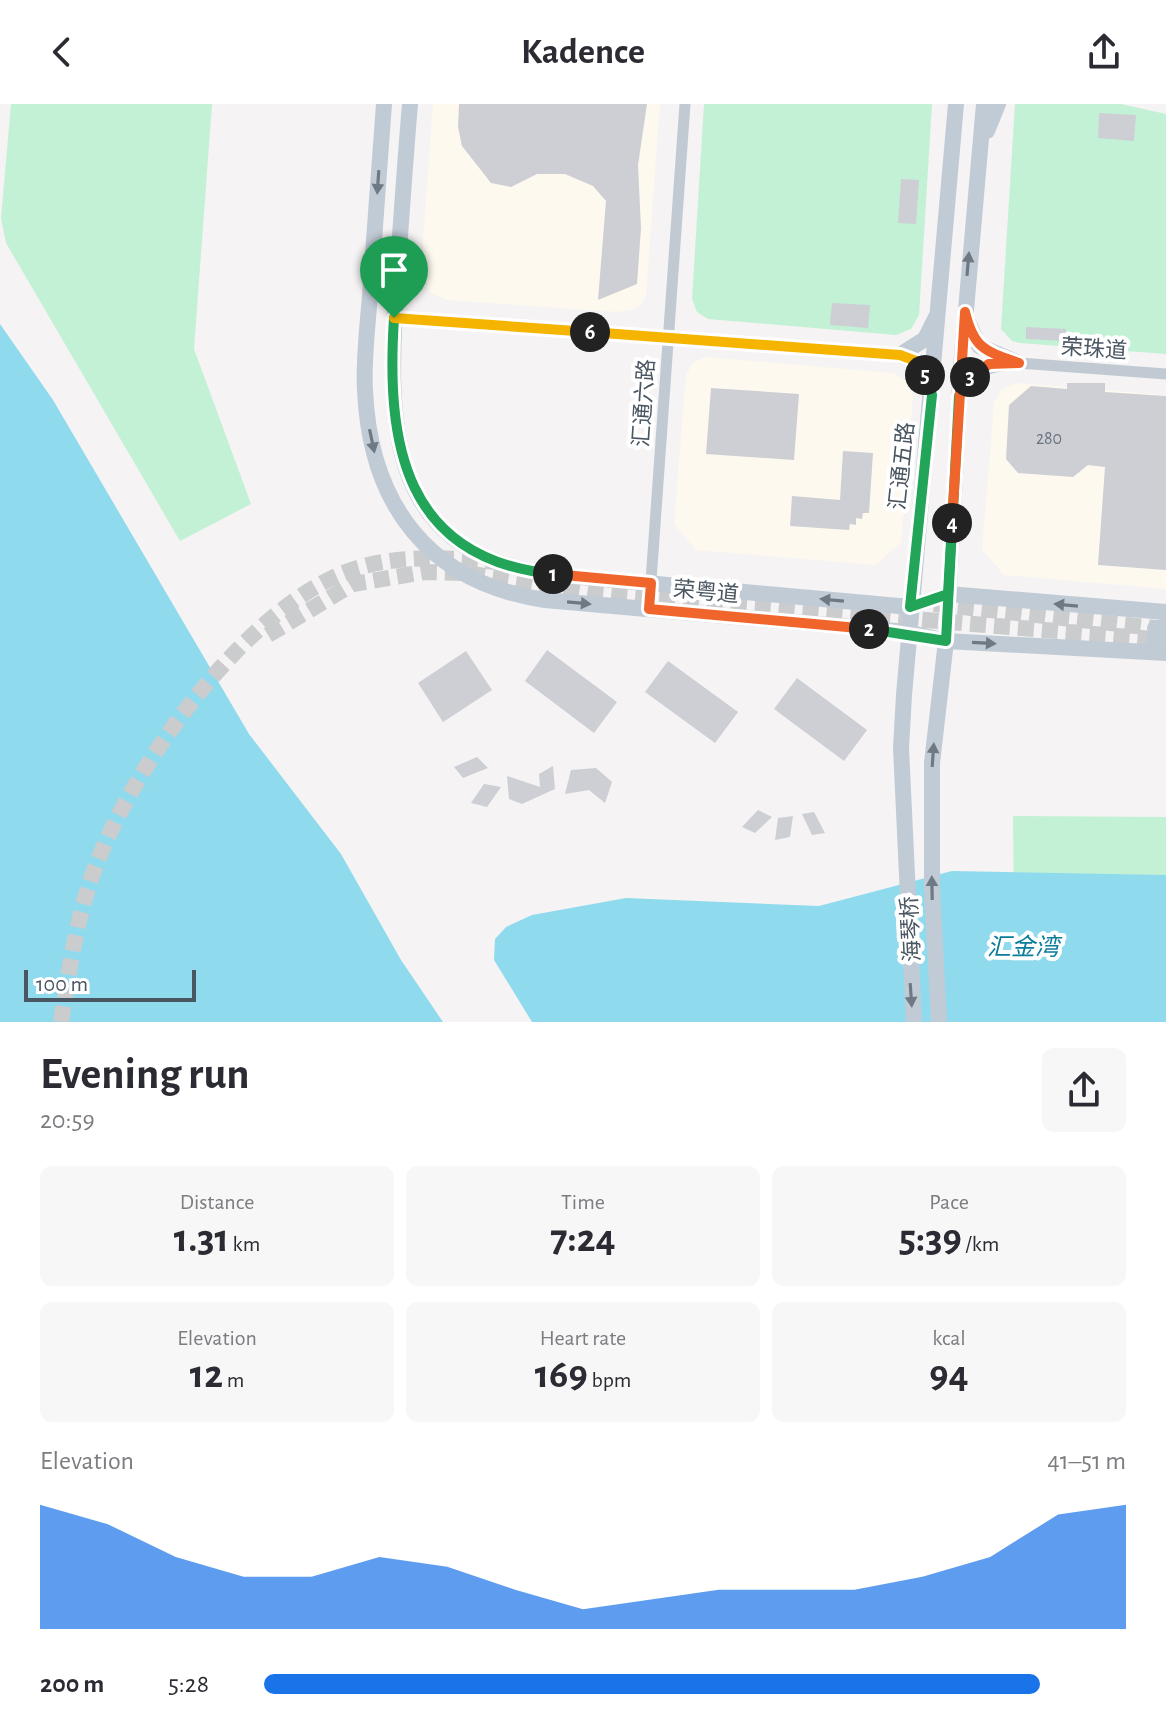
<!DOCTYPE html>
<html lang="en">
<head>
<meta charset="utf-8">
<style>
  :root { --surface:#fff; --page:#f7f7f7; --text:#2b2b33; --muted:#7c7c81; --accent:#1a73e8 }
  body { margin:0; font-family:"Alegreya Sans","Noto Sans SC",sans-serif; background:var(--page); color:var(--text); height:100vh; display:flex; flex-direction:column; font-size:30px; white-space:nowrap }
  * { box-sizing:border-box; margin:0 }
  p { font-size:26px; color:var(--muted) }
  .icon { flex:none; width:44px; height:44px; fill:none; stroke:currentColor; stroke-width:2; stroke-linecap:round; stroke-linejoin:round }
  .map { position:relative; height:918px; overflow:hidden }
  .sheet { display:flex; flex-direction:column; background:var(--surface); flex:1 }
  .sheet>* { flex:none }
  .scale { position:absolute; left:24px; bottom:20px; width:172px; box-sizing:border-box; padding-left:8px; border:4px solid #4a5661; border-top:0; font-size:22px; line-height:28px; white-space:nowrap; color:#4a5661; -webkit-text-stroke:6px #fff; paint-order:stroke }
  .pin { position:absolute; display:grid; place-items:center; width:68px; height:68px; color:#fff; margin:-82px -34px; border-radius:50% 50% 50% 0; rotate:-45deg; box-shadow:0 0 8px #0007 }
  .pin .icon { rotate:45deg }
  .km { position:absolute; width:40px; height:40px; margin:-20px; border-radius:50%; background:#222; color:#fff; font-size:22px; line-height:40px; text-align:center }
  .round { display:grid; place-items:center; flex:none; width:84px; height:84px; border-radius:12px; background:var(--page) }
  .summary { display:flex; align-items:center; justify-content:space-between; height:136px; padding:0 40px }
  h1 { font-size:44px; font-weight:600; line-height:60px }
  .figures { display:grid; grid-template-columns:repeat(3,1fr); gap:12px; height:136px; padding:8px 40px }
  .figures div { display:grid; align-content:center; border-radius:12px; background:var(--page); text-align:center }
  .figures b { font-size:40px; font-weight:600 }
  .figures small { font-size:22px; font-weight:400 }
  .figures p { font-size:22px }
  .chart { height:224px; padding:16px 40px }
  .chart p { display:flex; justify-content:space-between }
  .chart svg { width:100%; height:144px; margin-top:8px; fill:var(--accent); opacity:.7 }
  ul { padding:0 40px; list-style:none; font-size:26px }
  li { display:grid; grid-template-columns:128px 96px 1fr; align-items:center; height:60px }
  li i { height:20px; border-radius:10px; background:var(--accent) }
  header { display:flex; justify-content:space-between; align-items:center; height:104px; padding:0 40px; background:var(--surface); font-size:36px; font-weight:600 }
  .map>svg:first-child { display:block }
  .commercial { fill:#fdf9ef }
  .green { fill:#c3f1d5 }
  .water { fill:#90daee }
  .building { fill:#cdcfd5 }
  .lines { fill:none; stroke-linecap:round; stroke-linejoin:round }
  .secondary-tunnel { stroke:#caccce; stroke-width:16; stroke-dasharray:16 8; stroke-linecap:butt }
  .street { stroke:#c1cad2; stroke-width:11 }
  .secondary { stroke:#c1cbd6; stroke-width:16 }
  .oneway { fill:#6e7984 }
  .split-1-casing { stroke:#fff; stroke-width:16 }
  .split-2-casing { stroke:#fff; stroke-width:16 }
  .split-3-casing { stroke:#fff; stroke-width:16 }
  .split-4-casing { stroke:#fff; stroke-width:16 }
  .split-5-casing { stroke:#fff; stroke-width:16 }
  .split-6-casing { stroke:#fff; stroke-width:16 }
  .split-7-casing { stroke:#fff; stroke-width:16 }
  .split-1 { stroke:#22a559; stroke-width:10 }
  .split-2 { stroke:#f0652b; stroke-width:10 }
  .split-3 { stroke:#22a559; stroke-width:10 }
  .split-4 { stroke:#f0652b; stroke-width:10 }
  .split-5 { stroke:#22a559; stroke-width:10 }
  .split-6 { stroke:#f5b400; stroke-width:10 }
  .split-7 { stroke:#f5b400; stroke-width:10 }
  .labels { text-anchor:middle; dominant-baseline:central; stroke-width:8; stroke-linejoin:round; paint-order:stroke }
  .number-label { font-size:18px; fill:#6b747e }
  .street-label { font-size:22px; fill:#4a5661; stroke:#fff }
  .water-label { font-size:24px; font-style:italic; fill:#0c7c9b; stroke:#fff }
</style>
</head>
<body>
<header><svg class="icon" aria-label="back" viewBox="0 0 24 24"><path d="M15 5l-7 7 7 7"/></svg>Kadence<svg class="icon" aria-label="share" viewBox="0 0 24 24"><path d="M12 15V3M7 8l5-5 5 5M5 13v7h14v-7"/></svg></header>
<div class="map">
<svg width="1166" height="918" viewBox="0 0 1166 918">
  <rect width="100%" height="100%" fill="#f5f3f3"/>
  <g class="commercial">
    <polygon points="433,0 660,0 646,191 642,199 635,205 617,208 447,196 431,189 421,165"/>
    <polygon points="705,253 893,269 907,277 913,292 901,439 875,461 696,446 674,420 686,271 693,259"/>
    <polygon points="1017,279 1166,291 1166,485 1004,471 982,445 994,299 1002,285"/>
  </g>
  <g class="green">
    <polygon points="11,0 212,0 194,245 251,400 180,437 6,139 1,114"/>
    <polygon points="704,0 932,0 919,211 911,225 896,231 708,215 697,208 692,195"/>
    <polygon points="1015,0 1121,0 1166,10 1166,250 1020,239 1012,237 1001,225"/>
    <polygon points="1013,712 1166,713 1166,918 1015,918"/>
  </g>
  <g class="water">
    <polygon points="0,220 53,296 249,630 341,750 401,856 443,918 0,918"/>
    <polygon points="952,767 1166,771 1166,918 532,918 494,856 495,835 506,823 532,811 626,794 819,802"/>
  </g>
  <g class="building">
    <polygon points="459,0 647,0 638,61 641,124 637,180 598,196 606,97 593,82 565,70 537,70 511,83 491,79 462,42 458,23"/>
    <polygon points="1099,9 1136,11 1134,37 1098,34"/>
    <polygon points="901,75 919,76 916,120 898,119"/>
    <polygon points="832,199 870,201 868,224 830,221"/>
    <polygon points="1026,223 1066,225 1065,237 1026,235"/>
    <polygon points="1067,279 1105,279 1105,288 1166,292 1166,466 1098,461 1105,363 1088,361 1073,373 1018,369 1006,355 1009,301 1031,282 1067,285"/>
    <polygon points="711,284 799,290 794,356 706,350"/>
    <polygon points="843,347 873,349 869,409 863,409 862,415 856,414 856,421 850,420 849,426 790,422 792,392 840,396"/>
    <polygon points="547,546 617,598 594,629 525,577"/>
    <polygon points="466,547 492,586 443,618 418,579"/>
    <polygon points="668,557 738,608 715,639 645,588"/>
    <polygon points="797,574 867,626 844,657 774,605"/>
    <polygon points="477,653 488,664 463,674 454,663"/>
    <polygon points="553,662 555,685 522,700 509,695 507,672 540,683 539,670"/>
    <polygon points="596,664 612,678 605,699 589,686 565,690 571,666"/>
    <polygon points="484,680 501,683 487,703 471,699"/>
    <polygon points="758,706 772,713 755,729 742,723"/>
    <polygon points="814,708 825,729 812,731 802,710"/>
    <polygon points="793,712 790,733 775,736 778,714"/>
  </g>
  <g class="lines">
    <g class="secondary-tunnel">
      <polyline points="934,500 1155,524"/>
      <polyline points="268,531 353,480 424,468 466,469 588,488 1154,535"/>
      <path d="M61,918C68,872 75,825 89,781C123,674 240,509 346,468C393,450 448,453 497,458"/>
    </g>
    <g class="street">
      <polyline points="394,214 900,251"/>
      <polyline points="1019,259 1166,270"/>
      <polyline points="649,505 685,0"/>
    </g>
    <g class="secondary">
      <path d="M384,0C380,59 375,118 371,177C369,213 363,250 365,286C370,401 429,479 545,496L907,528L946,537L1166,549"/>
      <path d="M410,0C405,59 401,117 397,176C388,308 380,447 548,470L910,503L948,490L1166,508"/>
      <polyline points="987,27 998,0"/>
      <polyline points="968,218 979,242 1019,259"/>
      <polyline points="900,251 925,235 936,213"/>
      <polyline points="900,251 916,257 931,286"/>
      <path d="M961,288C972,266 986,260 1009,259"/>
      <polyline points="1155,524 1166,523"/>
      <polyline points="1154,535 1166,537"/>
      <polyline points="914,918 901,644 904,591 956,0"/>
      <polyline points="939,918 932,785 932,659 946,537 961,263 984,0"/>
    </g>
  </g>
  <defs><path id="oneway-solid" d="M-6-.8H1V-3.2L6.5 0L1 3.2V.8H-6Z" transform="scale(2)"/></defs>
  <g class="oneway">
    <use href="#oneway-solid" transform="translate(378 78) rotate(94)"/>
    <use href="#oneway-solid" transform="translate(968 160) rotate(-85)"/>
    <use href="#oneway-solid" transform="translate(372 337) rotate(78)"/>
    <use href="#oneway-solid" transform="translate(832 496) rotate(-175)"/>
    <use href="#oneway-solid" transform="translate(579 499) rotate(5)"/>
    <use href="#oneway-solid" transform="translate(1066 501) rotate(-175)"/>
    <use href="#oneway-solid" transform="translate(984 539) rotate(3)"/>
    <use href="#oneway-solid" transform="translate(933 651) rotate(-86)"/>
    <use href="#oneway-solid" transform="translate(932 784) rotate(-91)"/>
    <use href="#oneway-solid" transform="translate(911 891) rotate(86)"/>
  </g>
  <g class="lines">
    <defs>
      <path id="split-1" d="M394,214C386,338 403,455 553,470"/>
      <polyline id="split-2" points="553,470 651,479 649,505 869,525"/>
      <polyline id="split-3" points="869,525 946,537 959,292 970,273"/>
      <path id="split-4" d="M952,419L965,208C974,245 985,247 1019,259L989,260L970,273"/>
      <polyline id="split-5" points="925,271 932,291 910,503 948,490 952,419"/>
      <polyline id="split-6" points="590,228 900,251 916,257 925,271"/>
      <polyline id="split-7" points="394,214 590,228"/>
    </defs>
    <use href="#split-1" class="split-1-casing"/>
    <use href="#split-2" class="split-2-casing"/>
    <use href="#split-3" class="split-3-casing"/>
    <use href="#split-4" class="split-4-casing"/>
    <use href="#split-5" class="split-5-casing"/>
    <use href="#split-6" class="split-6-casing"/>
    <use href="#split-7" class="split-7-casing"/>
    <use href="#split-1" class="split-1"/>
    <use href="#split-2" class="split-2"/>
    <use href="#split-3" class="split-3"/>
    <use href="#split-4" class="split-4"/>
    <use href="#split-5" class="split-5"/>
    <use href="#split-6" class="split-6"/>
    <use href="#split-7" class="split-7"/>
  </g>
  <g class="labels">
    <g class="number-label">
      <text x="1049" y="335">280</text>
    </g>
    <g class="street-label">
      <text transform="translate(1094 245) rotate(4)">荣珠道</text>
      <text transform="translate(644 299) rotate(-86)">汇通六路</text>
      <text transform="translate(902 362) rotate(-84)">汇通五路</text>
      <text transform="translate(706 488) rotate(5)">荣粤道</text>
      <text transform="translate(911 825) rotate(-93)">海琴桥</text>
    </g>
    <g class="water-label">
      <text x="1023" y="844">汇金湾</text>
    </g>
  </g>
</svg>
<div class="scale">100 m</div>
<div class="pin" style="left:394px;top:214px;background:#1e9e55"><svg class="icon" aria-label="arrive" viewBox="0 0 24 24"><path d="M6 21V4h12l-3 4 3 4H6"/></svg></div>
<b class="km" style="left:553px;top:470px">1</b>
<b class="km" style="left:869px;top:525px">2</b>
<b class="km" style="left:970px;top:273px">3</b>
<b class="km" style="left:952px;top:419px">4</b>
<b class="km" style="left:925px;top:271px">5</b>
<b class="km" style="left:590px;top:228px">6</b>
</div>
<section class="sheet">
<div class="summary"><div><h1>Evening run</h1><p>20:59</p></div><a class="round"><svg class="icon" aria-label="share" viewBox="0 0 24 24"><path d="M12 15V3M7 8l5-5 5 5M5 13v7h14v-7"/></svg></a></div>
<div class="figures">
<div><p>Distance</p><b>1.31<small> km</small></b></div>
<div><p>Time</p><b>7:24</b></div>
<div><p>Pace</p><b>5:39<small> /km</small></b></div>
</div>
<div class="figures">
<div><p>Elevation</p><b>12<small> m</small></b></div>
<div><p>Heart rate</p><b>169<small> bpm</small></b></div>
<div><p>kcal</p><b>94</b></div>
</div>
<div class="chart"><p><span>Elevation</span>41–51 m</p>
<svg viewBox="0 0 160 44" preserveAspectRatio="none"><path d="M0 44V6L10 12L20 22L30 28L40 28L50 22L60 25L70 32L80 38L90 35L100 32L110 32L120 32L130 28L140 22L150 9L160 6V44z"/></svg>
</div>
<ul>
<li><b>200 m</b>5:28<i style="width:90%"></i></li>
</ul>
</section>
</body>
</html>
